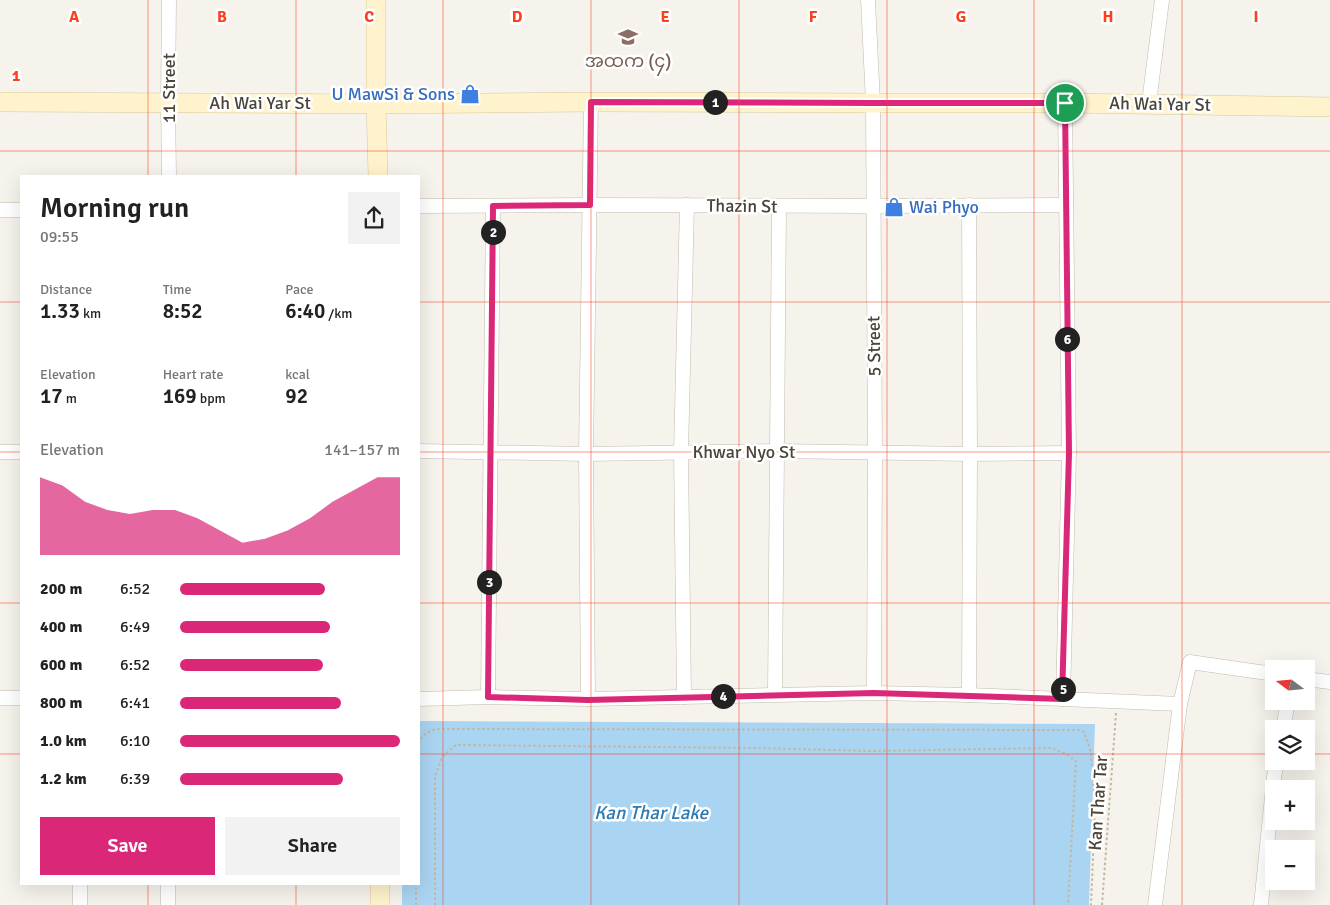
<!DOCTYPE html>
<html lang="en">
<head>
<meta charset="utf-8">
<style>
  :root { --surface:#fff; --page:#f2f2f2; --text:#222; --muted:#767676; --accent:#db2777 }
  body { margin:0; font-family:Signika,"Noto Sans Myanmar",sans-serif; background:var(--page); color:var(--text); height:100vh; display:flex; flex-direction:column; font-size:19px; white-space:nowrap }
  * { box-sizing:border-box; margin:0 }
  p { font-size:16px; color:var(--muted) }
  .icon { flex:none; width:28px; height:28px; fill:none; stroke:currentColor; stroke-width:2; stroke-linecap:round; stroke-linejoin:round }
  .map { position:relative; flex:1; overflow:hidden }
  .side { position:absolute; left:20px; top:175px; width:400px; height:710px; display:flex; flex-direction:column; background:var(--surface); border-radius:0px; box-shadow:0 5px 20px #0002 }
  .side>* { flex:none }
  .needle { width:32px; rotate:286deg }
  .fabs { position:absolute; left:1265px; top:660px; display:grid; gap:10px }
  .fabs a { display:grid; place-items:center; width:50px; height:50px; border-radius:0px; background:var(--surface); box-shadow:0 5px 20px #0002; font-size:25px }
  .pin { position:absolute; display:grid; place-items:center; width:42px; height:42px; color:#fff; margin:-21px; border:2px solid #fff; border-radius:50%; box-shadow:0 1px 5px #0007 }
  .km { position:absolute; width:25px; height:25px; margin:-12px; border-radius:50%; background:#222; color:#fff; font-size:14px; line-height:25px; text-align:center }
  .round { display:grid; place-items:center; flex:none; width:52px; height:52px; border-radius:0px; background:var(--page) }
  .head { display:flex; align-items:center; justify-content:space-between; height:85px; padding:0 20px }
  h1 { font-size:28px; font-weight:600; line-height:38px }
  .figures { display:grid; grid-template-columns:repeat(3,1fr); gap:8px; height:85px; padding:5px 20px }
  .figures div { display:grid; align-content:center }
  .figures b { font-size:21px; font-weight:600 }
  .figures small { font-size:14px; font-weight:400 }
  .figures p { font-size:14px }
  .chart { height:140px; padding:10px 20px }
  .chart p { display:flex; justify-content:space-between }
  .chart svg { width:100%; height:90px; margin-top:5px; fill:var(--accent); opacity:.7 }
  .primary-button { display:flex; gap:10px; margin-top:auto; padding:10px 20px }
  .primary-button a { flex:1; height:58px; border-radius:0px; background:var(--accent); color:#fff; font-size:20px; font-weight:600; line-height:58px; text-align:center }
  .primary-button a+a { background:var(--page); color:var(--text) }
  ul { padding:0 20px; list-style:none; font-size:16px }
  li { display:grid; grid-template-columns:80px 60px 1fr; align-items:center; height:38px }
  li i { height:12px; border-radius:6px; background:var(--accent) }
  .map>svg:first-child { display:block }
  .water { fill:#a9d4f2 }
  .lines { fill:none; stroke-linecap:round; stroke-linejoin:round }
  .street-casing { stroke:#c2bbae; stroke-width:15 }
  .secondary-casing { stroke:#d6c79b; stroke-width:20 }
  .path { stroke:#c4b79f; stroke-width:2; stroke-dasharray:2.5 2.5; stroke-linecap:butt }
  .street { stroke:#fff; stroke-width:14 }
  .secondary { stroke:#fff3cd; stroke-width:19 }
  .route-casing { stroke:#fff; stroke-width:10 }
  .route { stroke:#db2777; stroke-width:6 }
  .grid { fill:none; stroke:#fc3f1d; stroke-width:1; stroke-opacity:0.55 }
  .labels { text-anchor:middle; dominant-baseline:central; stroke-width:5; stroke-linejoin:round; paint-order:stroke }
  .education-label { font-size:18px; fill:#785e54; stroke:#fff }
  .street-label { font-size:18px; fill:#4b4439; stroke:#fff }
  .shop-label { font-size:18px; fill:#366cbe; stroke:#fff; text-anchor:end }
  .water-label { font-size:19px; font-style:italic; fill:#2e7ab2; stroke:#fff }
  .grid-label { font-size:16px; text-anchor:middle; font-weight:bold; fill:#fc3f1d; stroke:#fff; stroke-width:5; stroke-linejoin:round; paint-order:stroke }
</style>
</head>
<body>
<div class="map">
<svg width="1330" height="905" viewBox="0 0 1330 905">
  <rect width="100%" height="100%" fill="#f6f3ec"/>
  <polygon class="water" points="419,721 1095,724 1089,905 402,905 402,884 419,884"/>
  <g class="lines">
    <defs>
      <g id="street">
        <polyline points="169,0 168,103 169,176"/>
        <polyline points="868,0 873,103 875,453 874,693"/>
        <polyline points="1149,103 1162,0"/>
        <polyline points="969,205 970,454 969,695"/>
        <polyline points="419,206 590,205 872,206 1066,205"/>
        <polyline points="0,210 21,210"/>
        <polyline points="419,451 586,454 777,451 970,454 1069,453"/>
        <polyline points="0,452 21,452"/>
        <polyline points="1306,679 1330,682"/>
        <polyline points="775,694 779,206"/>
        <polyline points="488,697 493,206"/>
        <polyline points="684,697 681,452 687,205"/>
        <polyline points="0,698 21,698"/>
        <polyline points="419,699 488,697 588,699 874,693 969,695 1180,704"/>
        <polyline points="588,699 586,454 591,102"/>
        <polyline points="1063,699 1069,453 1065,103"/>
        <polyline points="1283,729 1288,701"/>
        <polyline points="80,884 80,905"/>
        <polyline points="168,905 168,884"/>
        <polyline points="1155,905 1180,704 1190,662 1274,674"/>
        <polyline points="1261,905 1274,777 1277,761"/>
      </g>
      <g id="secondary">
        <polyline points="376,0 376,104 378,176"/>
        <polyline points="0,102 376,104 591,102 873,103 1065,103 1330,107"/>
        <polyline points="380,905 380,884"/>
      </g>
    </defs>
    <use href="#street" class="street-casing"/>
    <use href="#secondary" class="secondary-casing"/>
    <g class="path">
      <path d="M419,744C421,735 427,732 436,729L1078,730L1084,732L1091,752L1095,809L1091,905"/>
      <polyline points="416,905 416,884"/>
      <polyline points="435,905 435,776 442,757 456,745 757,748 871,751 1051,748 1066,754 1076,761 1068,905"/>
      <polyline points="1102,905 1116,713"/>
    </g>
    <use href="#street" class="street"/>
    <use href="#secondary" class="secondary"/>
  </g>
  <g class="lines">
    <defs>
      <polygon id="route" points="591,102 873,103 1065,103 1069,453 1062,699 874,693 588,700 488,697 493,206 590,205"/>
    </defs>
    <use href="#route" class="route-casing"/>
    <use href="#route" class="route"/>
  </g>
  <path class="grid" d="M148,0V176M296,0V176M443,0V905M591,0V905M739,0V905M887,0V905M1034,0V905M1182,0V905M0,151H1330M0,302H21M419,302H1330M0,452H21M419,452H1330M0,603H21M419,603H1330M0,754H21M419,754H1274M1306,754H1330M148,884V905M296,884V905"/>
  <defs>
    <symbol id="school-bare" viewBox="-9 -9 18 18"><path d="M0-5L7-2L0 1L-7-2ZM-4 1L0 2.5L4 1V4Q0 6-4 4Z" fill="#8d6e63" stroke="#fff" stroke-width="2.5" paint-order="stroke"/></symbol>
    <symbol id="shop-bare" viewBox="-9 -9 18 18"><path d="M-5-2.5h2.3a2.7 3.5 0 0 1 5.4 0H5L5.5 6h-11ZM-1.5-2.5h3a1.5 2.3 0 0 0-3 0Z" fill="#3f7fe0" stroke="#fff" stroke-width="2.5" paint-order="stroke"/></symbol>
  </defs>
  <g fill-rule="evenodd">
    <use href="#school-bare" x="614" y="23" width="28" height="28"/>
    <use href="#shop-bare" x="456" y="80" width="28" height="28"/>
    <use href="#shop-bare" x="880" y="193" width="28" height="28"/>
  </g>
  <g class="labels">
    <g class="education-label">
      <text x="628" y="61">အထက (၄)</text>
    </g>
    <g class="street-label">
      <text transform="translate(169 88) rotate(-90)">11 Street</text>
      <text x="260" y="103">Ah Wai Yar St</text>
      <text transform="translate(1160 104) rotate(1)">Ah Wai Yar St</text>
      <text transform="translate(742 206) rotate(1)">Thazin St</text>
      <text transform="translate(874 346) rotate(-91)">5 Street</text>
      <text x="744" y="452">Khwar Nyo St</text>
      <text transform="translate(1098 803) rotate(-86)">Kan Thar Tar</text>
    </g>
    <g class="shop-label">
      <text x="455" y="94">U MawSi &amp; Sons</text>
      <text x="909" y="207" text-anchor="start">Wai Phyo</text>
    </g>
    <g class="water-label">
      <text x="651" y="813">Kan Thar Lake</text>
    </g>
  </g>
  <g class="grid-label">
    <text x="74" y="22">A</text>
    <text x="222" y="22">B</text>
    <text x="369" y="22">C</text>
    <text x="517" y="22">D</text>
    <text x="665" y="22">E</text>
    <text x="813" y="22">F</text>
    <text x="961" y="22">G</text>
    <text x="1108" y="22">H</text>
    <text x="1256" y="22">I</text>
    <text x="16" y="81">1</text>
  </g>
</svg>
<div class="fabs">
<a><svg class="needle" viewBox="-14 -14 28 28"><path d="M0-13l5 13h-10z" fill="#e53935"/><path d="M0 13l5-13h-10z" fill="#767676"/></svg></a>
<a><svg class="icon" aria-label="layers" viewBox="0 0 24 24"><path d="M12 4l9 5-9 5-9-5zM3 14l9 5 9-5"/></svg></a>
<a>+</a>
<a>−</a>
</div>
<div class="pin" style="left:1065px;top:103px;background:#1e9e55"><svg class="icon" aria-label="arrive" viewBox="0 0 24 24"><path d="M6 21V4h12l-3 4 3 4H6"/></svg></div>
<b class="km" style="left:715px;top:102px">1</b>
<b class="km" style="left:493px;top:232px">2</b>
<b class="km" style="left:489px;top:582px">3</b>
<b class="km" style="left:723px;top:696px">4</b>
<b class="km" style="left:1063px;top:689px">5</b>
<b class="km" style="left:1067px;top:339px">6</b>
<section class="side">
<div class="head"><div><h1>Morning run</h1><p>09:55</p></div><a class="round"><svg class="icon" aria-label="share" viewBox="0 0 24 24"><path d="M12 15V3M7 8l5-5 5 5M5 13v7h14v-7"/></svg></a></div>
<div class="figures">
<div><p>Distance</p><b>1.33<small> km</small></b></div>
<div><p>Time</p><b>8:52</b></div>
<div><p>Pace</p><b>6:40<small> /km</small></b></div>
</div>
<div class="figures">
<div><p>Elevation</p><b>17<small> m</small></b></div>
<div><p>Heart rate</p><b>169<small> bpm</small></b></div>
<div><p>kcal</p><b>92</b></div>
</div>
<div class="chart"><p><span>Elevation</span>141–157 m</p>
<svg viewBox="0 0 160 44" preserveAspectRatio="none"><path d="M0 44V6L10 10L20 18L30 22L40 24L50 22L60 22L70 26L80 32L90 38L100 36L110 32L120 26L130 18L140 12L150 6L160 6V44z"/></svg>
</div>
<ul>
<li><b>200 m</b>6:52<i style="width:66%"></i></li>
<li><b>400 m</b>6:49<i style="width:68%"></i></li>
<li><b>600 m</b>6:52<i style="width:65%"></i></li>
<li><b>800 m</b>6:41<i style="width:73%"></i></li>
<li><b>1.0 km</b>6:10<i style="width:100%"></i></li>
<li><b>1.2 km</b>6:39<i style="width:74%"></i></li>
</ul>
<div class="primary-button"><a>Save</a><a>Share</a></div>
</section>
</div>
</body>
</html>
